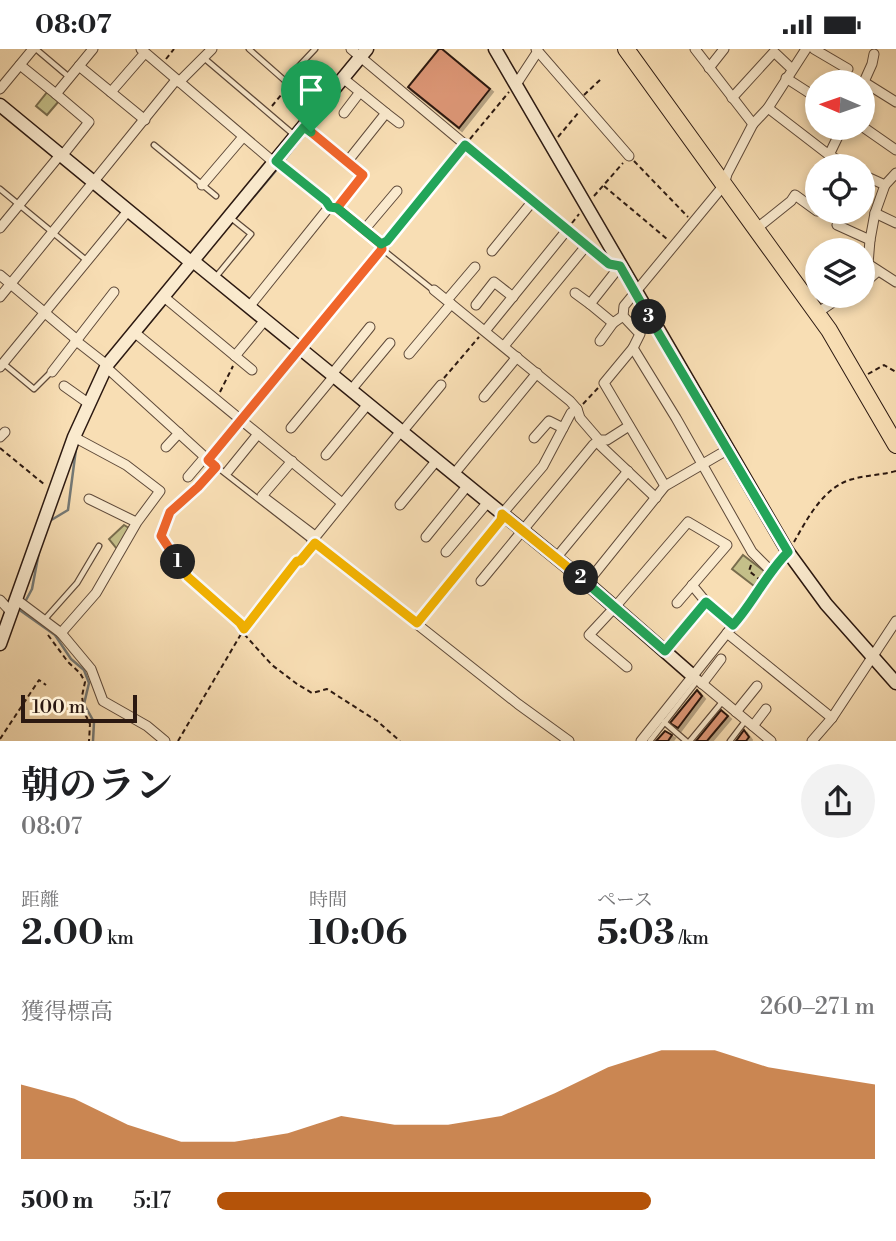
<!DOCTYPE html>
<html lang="ja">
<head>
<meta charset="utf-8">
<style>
  :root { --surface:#fff; --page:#f2f2f2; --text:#202124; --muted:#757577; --accent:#b45309 }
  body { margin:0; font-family:"Libre Bodoni","Noto Serif JP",serif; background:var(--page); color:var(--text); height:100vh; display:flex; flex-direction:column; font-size:26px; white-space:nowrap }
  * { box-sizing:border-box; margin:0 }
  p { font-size:23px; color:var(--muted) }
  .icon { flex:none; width:38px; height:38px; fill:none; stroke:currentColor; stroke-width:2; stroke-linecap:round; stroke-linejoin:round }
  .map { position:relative; height:692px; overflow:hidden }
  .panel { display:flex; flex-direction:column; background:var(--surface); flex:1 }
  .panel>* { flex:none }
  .needle { width:46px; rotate:272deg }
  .controls { position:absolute; left:805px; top:21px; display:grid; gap:14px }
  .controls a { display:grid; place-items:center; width:70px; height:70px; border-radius:50%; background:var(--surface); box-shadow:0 4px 10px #0003; font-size:35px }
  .scale { position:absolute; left:21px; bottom:18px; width:116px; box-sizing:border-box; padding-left:7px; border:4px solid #2c1911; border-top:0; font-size:19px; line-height:24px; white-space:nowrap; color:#2c1911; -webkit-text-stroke:5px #faeace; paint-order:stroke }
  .pin { position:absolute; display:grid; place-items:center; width:60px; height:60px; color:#fff; margin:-72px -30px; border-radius:50% 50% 50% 0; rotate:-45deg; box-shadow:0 0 7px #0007 }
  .pin .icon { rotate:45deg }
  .km { position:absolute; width:35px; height:35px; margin:-18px; border-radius:50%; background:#222; color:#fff; font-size:19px; line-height:35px; text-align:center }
  .round { display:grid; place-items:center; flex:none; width:74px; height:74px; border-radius:37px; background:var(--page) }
  .summary { display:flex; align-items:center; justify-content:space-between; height:119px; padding:0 21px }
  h1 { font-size:38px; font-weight:700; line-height:52px }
  .metrics { display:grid; grid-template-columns:repeat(3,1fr); gap:10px; height:119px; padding:7px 21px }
  .metrics div { display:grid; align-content:center }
  .metrics b { font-size:35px; font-weight:700 }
  .metrics small { font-size:19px; font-weight:400 }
  .metrics p { font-size:19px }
  .chart { height:196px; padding:14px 21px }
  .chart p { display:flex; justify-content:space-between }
  .chart svg { width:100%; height:126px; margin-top:7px; fill:var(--accent); opacity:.7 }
  ul { padding:0 21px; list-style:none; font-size:23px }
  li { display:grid; grid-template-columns:112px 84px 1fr; align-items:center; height:52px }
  li i { height:18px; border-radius:9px; background:var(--accent) }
  .status { display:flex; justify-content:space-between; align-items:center; height:49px; padding:0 35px; background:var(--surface); direction:ltr }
  .status svg { height:19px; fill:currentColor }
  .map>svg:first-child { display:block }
  .green { fill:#c4bf89; stroke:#786c4d; stroke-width:2 }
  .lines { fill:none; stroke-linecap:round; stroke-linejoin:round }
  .stream { stroke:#747976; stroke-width:2.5 }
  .building { fill:#df9878; stroke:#2c1911; stroke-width:2; filter:url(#shadow) }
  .lane-casing { stroke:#5f4a3a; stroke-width:7 }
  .street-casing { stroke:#5f4a3a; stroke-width:11 }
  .secondary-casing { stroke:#2c1911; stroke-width:15 }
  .highway-casing { stroke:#2c1911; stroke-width:18 }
  .path { stroke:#2c1911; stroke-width:2; stroke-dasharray:5 3.5; stroke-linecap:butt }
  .lane { stroke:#faeace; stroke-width:4.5 }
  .street { stroke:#faeace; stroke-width:9 }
  .secondary { stroke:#faeace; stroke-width:12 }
  .highway { stroke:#f8deb4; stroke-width:16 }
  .split-1-casing { stroke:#fff; stroke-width:14 }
  .split-2-casing { stroke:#fff; stroke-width:14 }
  .split-3-casing { stroke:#fff; stroke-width:14 }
  .split-4-casing { stroke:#fff; stroke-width:14 }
  .split-1 { stroke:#f0652b; stroke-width:9 }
  .split-2 { stroke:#f5b400; stroke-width:9 }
  .split-3 { stroke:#22a559; stroke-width:9 }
  .split-4 { stroke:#22a559; stroke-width:9 }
</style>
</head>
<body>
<div class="status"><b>08:07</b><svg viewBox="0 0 49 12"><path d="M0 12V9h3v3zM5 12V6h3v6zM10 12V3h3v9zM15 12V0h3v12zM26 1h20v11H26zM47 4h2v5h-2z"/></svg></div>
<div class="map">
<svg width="896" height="692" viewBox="0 0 896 692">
  <defs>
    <filter id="shadow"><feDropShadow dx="3" dy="3" stdDeviation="0" flood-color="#0004"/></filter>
  </defs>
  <rect width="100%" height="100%" fill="#f8deb4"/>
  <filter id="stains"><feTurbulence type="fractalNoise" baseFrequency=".00286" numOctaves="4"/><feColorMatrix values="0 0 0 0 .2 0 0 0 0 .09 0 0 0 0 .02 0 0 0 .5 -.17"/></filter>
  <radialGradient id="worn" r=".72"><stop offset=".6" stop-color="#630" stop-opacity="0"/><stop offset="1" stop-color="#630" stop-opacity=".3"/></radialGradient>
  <g class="green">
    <polygon points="48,42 59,52 47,66 36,57"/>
    <polygon points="124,476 129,479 117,500 109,490"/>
    <polygon points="743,506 764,522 763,527 754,537 732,520"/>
  </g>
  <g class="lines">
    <g class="stream">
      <polyline points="283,113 305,85"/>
      <polyline points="229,177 279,118"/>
      <polyline points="134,293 167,253"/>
      <polyline points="48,473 68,461 76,400"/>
      <polyline points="25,553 32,540 39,503"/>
      <polyline points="22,559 21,562 55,586 71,610 84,621 89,634 84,655 94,673 93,692"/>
    </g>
  </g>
  <g class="building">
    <polygon points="439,0 442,0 490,40 459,79 408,38"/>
    <polygon points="697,641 702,647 678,679 670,674"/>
    <polygon points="721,661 728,667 707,692 696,692"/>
    <polygon points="744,681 749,688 746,692 736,692"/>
    <polygon points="665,682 672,686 668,692 656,692"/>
  </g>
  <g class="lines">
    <defs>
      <g id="lane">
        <polyline points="36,0 69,28"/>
        <polyline points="249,0 317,60"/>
        <polyline points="204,9 293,85"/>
        <polyline points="285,32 315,0"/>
        <polyline points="154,96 216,147"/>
        <polyline points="0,140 86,211"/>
        <polyline points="381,195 382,200 433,241"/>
        <polyline points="215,229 251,185 231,169"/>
        <polyline points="4,315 34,340 51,323"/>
        <polyline points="217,418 312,492"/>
        <polyline points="45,570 77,534 99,497"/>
        <polyline points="664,673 686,692"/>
        <polyline points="650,692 697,632"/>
        <polyline points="690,692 723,652"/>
        <polyline points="730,692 746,671"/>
      </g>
      <g id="street">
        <polyline points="141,0 270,110 279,113 330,157 337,159 381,195 387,192 465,96"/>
        <polyline points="351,0 567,181 609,215 620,217 590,255 613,274 623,267"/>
        <polyline points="536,0 629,107"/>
        <polyline points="695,0 753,75"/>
        <polyline points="814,0 848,20"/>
        <polyline points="20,16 56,45 93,0"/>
        <polyline points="79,17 145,71"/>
        <polyline points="709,19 724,0"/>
        <polyline points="786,29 817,49"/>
        <polyline points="344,30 386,64 347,113"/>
        <polyline points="179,33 212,0"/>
        <polyline points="864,33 896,53"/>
        <polyline points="517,34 538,2"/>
        <polyline points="863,35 872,15 874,5"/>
        <polyline points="0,40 33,0"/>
        <polyline points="111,43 144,5"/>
        <polyline points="56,45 89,73 62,107"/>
        <polyline points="732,49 774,3 792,20"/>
        <polyline points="768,59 829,106 842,79"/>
        <polyline points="344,64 360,43"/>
        <polyline points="386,64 399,74"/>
        <polyline points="304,78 363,126 337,159"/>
        <polyline points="863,78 896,101"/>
        <polyline points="829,106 848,117"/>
        <polyline points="202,136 243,88"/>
        <polyline points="885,136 896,124"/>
        <polyline points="844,163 837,176 870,191 875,164 885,136 863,126"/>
        <polyline points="875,164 896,174"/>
        <polyline points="0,179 60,106"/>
        <polyline points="756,180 791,152 795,146 817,162"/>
        <polyline points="364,181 397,142"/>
        <polyline points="870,191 868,215 896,233"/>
        <polyline points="492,202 532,153"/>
        <polyline points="0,226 76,290"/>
        <polyline points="863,235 878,222"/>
        <polyline points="434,241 570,352 577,360 580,369 599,391 607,391 629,377"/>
        <polyline points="575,244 590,255"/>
        <polyline points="0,248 176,31"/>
        <polyline points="164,248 252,321"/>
        <polyline points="447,251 475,218"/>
        <polyline points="476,256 494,233 513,248"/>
        <polyline points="249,258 330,157"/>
        <polyline points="817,264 842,247"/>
        <polyline points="485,282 567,181"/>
        <polyline points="134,283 342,454"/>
        <polyline points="75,291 107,316"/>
        <polyline points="600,292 613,274"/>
        <polyline points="504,297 586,197"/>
        <polyline points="633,299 676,369 752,503 771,522 788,503"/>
        <polyline points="409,305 451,255"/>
        <polyline points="235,307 265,271"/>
        <polyline points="0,318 128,162"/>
        <polyline points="106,318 216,418"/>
        <polyline points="52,323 114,243"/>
        <polyline points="332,325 370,278"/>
        <polyline points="64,337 88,354"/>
        <polyline points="351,341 390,294"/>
        <polyline points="484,348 517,308"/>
        <polyline points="240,371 300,299"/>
        <polyline points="291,379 334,327"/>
        <polyline points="401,382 312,492 518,655 569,692"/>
        <polyline points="402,383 441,336"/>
        <polyline points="0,388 5,383"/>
        <polyline points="534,389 549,372 563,379"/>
        <polyline points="166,398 179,384"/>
        <polyline points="326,406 368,355"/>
        <polyline points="292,412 262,447 315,487"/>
        <polyline points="228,422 258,385"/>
        <polyline points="454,425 537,324"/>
        <polyline points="188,428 205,408"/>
        <polyline points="665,437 604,334 633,299 640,285 623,267 624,257 724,136 727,125 753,75 768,59 806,0"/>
        <polyline points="89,450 136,473"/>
        <polyline points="400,456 437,411"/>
        <polyline points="502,465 543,417 571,364 577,360"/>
        <polyline points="426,488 468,436"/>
        <polyline points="446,503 488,453"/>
        <polyline points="556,509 628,422"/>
        <polyline points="300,512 315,494"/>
        <polyline points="481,532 593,396 599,391 601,397 656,449"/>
        <polyline points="587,534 665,437 727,401"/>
        <polyline points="0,551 12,564"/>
        <polyline points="17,551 61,584 91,620 103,652 147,677 165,692"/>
        <polyline points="706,553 733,576"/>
        <polyline points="615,558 688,473 727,496 677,554"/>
        <polyline points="615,558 589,586 627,618"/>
        <polyline points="61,584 96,544 137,473 160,442 126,416 74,388"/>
        <polyline points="727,584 832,669"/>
        <polyline points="665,602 706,553 692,536"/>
        <polyline points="693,627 771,692"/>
        <polyline points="702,635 721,610"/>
        <polyline points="736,663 757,637"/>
        <polyline points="753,677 766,660"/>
        <polyline points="641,692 743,564"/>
        <polyline points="812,692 832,669 896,572"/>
      </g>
      <g id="secondary">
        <polyline points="495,0 788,503 826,555 896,634"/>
        <polyline points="0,56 192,214"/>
        <polyline points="193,212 587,534 693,627"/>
        <polyline points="0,595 74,388 107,316 367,0"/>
      </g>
      <polyline id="highway" points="626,0 829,281 896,396"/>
    </defs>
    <use href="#lane" class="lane-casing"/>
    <use href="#street" class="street-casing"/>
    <use href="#secondary" class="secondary-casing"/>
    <use href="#highway" class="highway-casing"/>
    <g class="path">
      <polyline points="166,10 174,0"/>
      <polyline points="584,46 601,30"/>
      <polyline points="272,57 286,40"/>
      <polyline points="558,88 579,63"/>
      <polyline points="470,90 509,43"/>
      <polyline points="634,112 688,168"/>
      <polyline points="604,137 667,190"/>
      <polyline points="594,147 623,114"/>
      <polyline points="572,174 579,165"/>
      <polyline points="835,200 838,193 848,197 851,191"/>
      <polyline points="308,291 377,205"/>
      <polyline points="868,325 884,316 896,323"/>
      <polyline points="444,329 479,288"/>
      <polyline points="220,343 233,317"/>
      <polyline points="583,355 598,339"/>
      <polyline points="0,399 45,436"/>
      <polyline points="213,404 236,376"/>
      <polyline points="211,424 170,463 161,487 189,528 240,574 244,585 272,616 297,635 312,644 327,640 377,672 400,692"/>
      <path d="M794,493C807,470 824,437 853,430C867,426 882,426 896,422"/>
      <polyline points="751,516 749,522 764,534"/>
      <polyline points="746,557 768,528"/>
      <polyline points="422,568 498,474"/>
      <polyline points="48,586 68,613 80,624 85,633 82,647 84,663 90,675 89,692"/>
      <polyline points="0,690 39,631 46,636"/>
      <polyline points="178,692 244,580 292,518"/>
    </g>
    <use href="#lane" class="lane"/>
    <use href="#street" class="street"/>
    <use href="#secondary" class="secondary"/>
    <use href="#highway" class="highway"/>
  </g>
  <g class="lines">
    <defs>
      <polyline id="split-1" points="178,513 161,487 170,463 198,438 216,418 208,411 382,200 381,195 337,159 363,126 311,83"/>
      <polyline id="split-2" points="178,513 188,528 240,574 244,580 297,512 300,512 315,494 417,574 501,471 502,465 581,529"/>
      <path id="split-3" d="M581,529L665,602L706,553L733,576C753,554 766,525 788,503L649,268"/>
      <polyline id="split-4" points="311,83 304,78 276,112 326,152 330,158 337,159 381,195 387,192 465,96 609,215 620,217 649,268"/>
    </defs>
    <use href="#split-1" class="split-1-casing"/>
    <use href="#split-2" class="split-2-casing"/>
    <use href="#split-3" class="split-3-casing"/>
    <use href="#split-4" class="split-4-casing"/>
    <use href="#split-1" class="split-1"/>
    <use href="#split-2" class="split-2"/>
    <use href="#split-3" class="split-3"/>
    <use href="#split-4" class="split-4"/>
  </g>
  <rect width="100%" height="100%" filter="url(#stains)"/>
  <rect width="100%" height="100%" fill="url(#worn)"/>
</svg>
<div class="controls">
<a><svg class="needle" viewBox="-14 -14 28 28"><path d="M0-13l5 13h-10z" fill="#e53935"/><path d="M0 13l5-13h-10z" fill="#757577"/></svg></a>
<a><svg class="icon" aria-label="locate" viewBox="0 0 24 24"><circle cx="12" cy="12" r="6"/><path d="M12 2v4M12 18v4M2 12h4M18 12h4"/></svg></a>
<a><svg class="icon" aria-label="layers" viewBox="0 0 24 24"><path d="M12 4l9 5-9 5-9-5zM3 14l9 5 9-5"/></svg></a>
</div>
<div class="scale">100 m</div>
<div class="pin" style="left:311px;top:83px;background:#1e9e55"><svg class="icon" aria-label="arrive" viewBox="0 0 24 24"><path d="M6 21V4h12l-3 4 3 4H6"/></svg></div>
<b class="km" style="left:178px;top:513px">1</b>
<b class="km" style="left:581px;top:529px">2</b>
<b class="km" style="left:649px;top:268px">3</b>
</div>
<section class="panel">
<div class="summary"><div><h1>朝のラン</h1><p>08:07</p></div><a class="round"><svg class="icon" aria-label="share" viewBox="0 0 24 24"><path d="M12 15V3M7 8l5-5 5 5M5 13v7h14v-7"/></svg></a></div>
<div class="metrics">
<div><p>距離</p><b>2.00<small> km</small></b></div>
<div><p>時間</p><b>10:06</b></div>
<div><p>ペース</p><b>5:03<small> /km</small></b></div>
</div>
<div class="chart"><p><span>獲得標高</span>260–271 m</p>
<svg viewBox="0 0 160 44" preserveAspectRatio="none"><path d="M0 44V18L10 23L20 32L30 38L40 38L50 35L60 29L70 32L80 32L90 29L100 21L110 12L120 6L130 6L140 12L150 15L160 18V44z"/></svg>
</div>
<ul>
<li><b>500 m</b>5:17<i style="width:66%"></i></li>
</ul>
</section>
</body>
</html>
